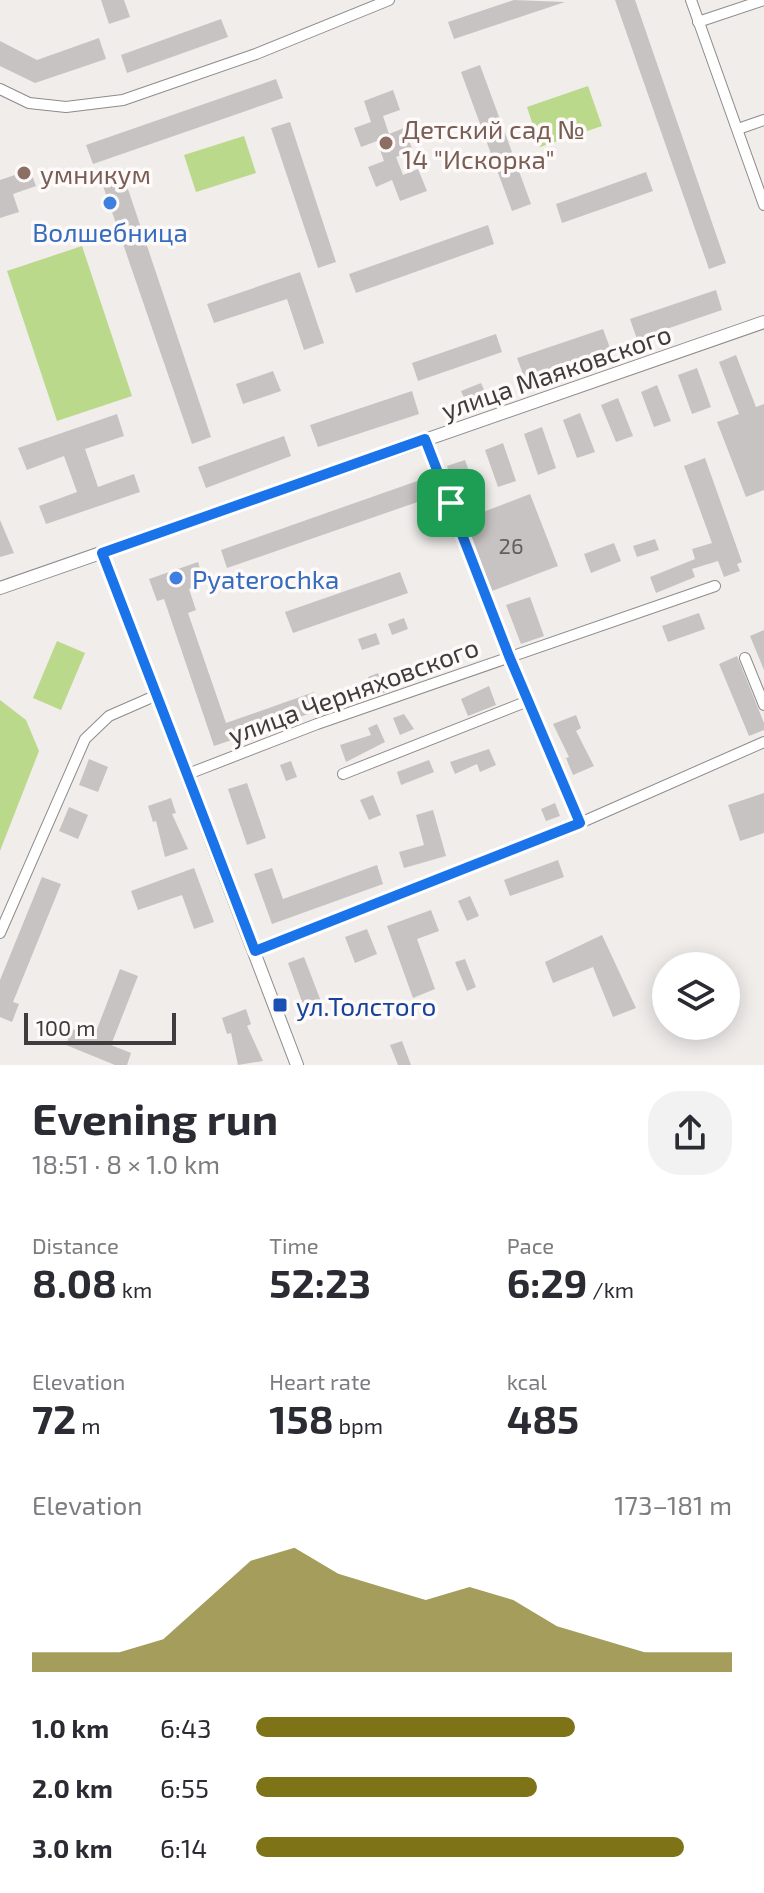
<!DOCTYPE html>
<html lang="en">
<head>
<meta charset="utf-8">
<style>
  :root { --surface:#fff; --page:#f2f2f3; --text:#2b2b33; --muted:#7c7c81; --accent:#7e7417 }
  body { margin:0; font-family:"Exo 2",sans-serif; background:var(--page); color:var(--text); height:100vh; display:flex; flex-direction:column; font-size:30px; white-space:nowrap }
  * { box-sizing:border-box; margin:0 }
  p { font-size:26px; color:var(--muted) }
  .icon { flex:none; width:44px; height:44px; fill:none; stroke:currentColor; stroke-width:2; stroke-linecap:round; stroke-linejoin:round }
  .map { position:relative; height:1065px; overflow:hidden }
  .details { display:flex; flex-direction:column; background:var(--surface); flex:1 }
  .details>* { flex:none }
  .buttons { position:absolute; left:652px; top:952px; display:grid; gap:16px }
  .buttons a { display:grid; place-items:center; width:88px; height:88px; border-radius:50%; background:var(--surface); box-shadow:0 4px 20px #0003; font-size:40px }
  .scale { position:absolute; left:24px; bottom:20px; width:152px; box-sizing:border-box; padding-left:8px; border:4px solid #3e3c3c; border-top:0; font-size:22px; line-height:28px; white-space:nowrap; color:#3e3c3c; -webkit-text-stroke:6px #fefaf9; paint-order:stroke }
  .pin { position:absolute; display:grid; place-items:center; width:68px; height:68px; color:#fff; margin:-34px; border-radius:16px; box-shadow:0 4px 12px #0006 }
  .round { display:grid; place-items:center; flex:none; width:84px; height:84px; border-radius:32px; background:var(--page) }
  .head { display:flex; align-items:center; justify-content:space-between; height:136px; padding:0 32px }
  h1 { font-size:44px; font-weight:700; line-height:60px }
  .metrics { display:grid; grid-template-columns:repeat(3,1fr); gap:12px; height:136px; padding:8px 32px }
  .metrics div { display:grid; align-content:center }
  .metrics b { font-size:40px; font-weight:700 }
  .metrics small { font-size:22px; font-weight:400 }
  .metrics p { font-size:22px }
  .chart { height:224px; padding:16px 32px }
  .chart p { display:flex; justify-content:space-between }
  .chart svg { width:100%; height:144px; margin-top:8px; fill:var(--accent); opacity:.7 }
  ul { padding:0 32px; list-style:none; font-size:26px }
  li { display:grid; grid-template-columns:128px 96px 1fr; align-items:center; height:60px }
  li i { height:20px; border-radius:10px; background:var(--accent) }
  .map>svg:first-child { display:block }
  .green { fill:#bbd98a }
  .building { fill:#c7c3c3 }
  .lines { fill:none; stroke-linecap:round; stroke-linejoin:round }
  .minor-casing { stroke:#8f8b8a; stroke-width:12 }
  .tertiary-casing { stroke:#8f8b8a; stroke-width:14 }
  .minor { stroke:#fff; stroke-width:10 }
  .tertiary { stroke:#fff; stroke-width:12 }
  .route-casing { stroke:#fff; stroke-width:16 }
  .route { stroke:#1a73e8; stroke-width:10 }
  .education-dot { fill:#8d6e63; stroke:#fefaf9; stroke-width:3 }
  .shop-dot { fill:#3f7fe0; stroke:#fefaf9; stroke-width:3 }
  .transit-dot { fill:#1a4fb4; stroke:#fefaf9; stroke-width:3 }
  .labels { text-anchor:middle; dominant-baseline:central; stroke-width:7; stroke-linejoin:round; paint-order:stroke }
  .number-label { font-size:22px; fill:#605e5e }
  .education-label { font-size:26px; fill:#785e54; stroke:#fefaf9; text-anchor:start }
  .shop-label { font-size:26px; fill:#366cbe; stroke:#fefaf9 }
  .street-label { font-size:26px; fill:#3e3c3c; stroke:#fefaf9 }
  .transit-label { font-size:26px; fill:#164399; stroke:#fefaf9; text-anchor:start }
</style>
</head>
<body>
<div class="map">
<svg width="764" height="1065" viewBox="0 0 764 1065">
  <rect width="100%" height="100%" fill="#f0edeb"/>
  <g class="green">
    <polygon points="588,86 602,126 540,147 527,107"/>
    <polygon points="244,136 256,173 196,192 184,155"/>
    <polygon points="82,246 132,396 57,421 7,271"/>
    <polygon points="57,641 85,653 61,710 33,698"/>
    <polygon points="0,700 26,720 39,751 0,851"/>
  </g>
  <g class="building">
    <polygon points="101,0 124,0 130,17 109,24"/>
    <polygon points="514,0 565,2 454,39 448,22"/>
    <polygon points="615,0 635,0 726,263 709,269"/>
    <polygon points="221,19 228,37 127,73 121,55"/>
    <polygon points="99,38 106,59 35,83 0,66 0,41 37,60"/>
    <polygon points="480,65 531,204 512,211 461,72"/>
    <polygon points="276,79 283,98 93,164 86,145"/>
    <polygon points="393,90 400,110 383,116 389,134 404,128 413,151 396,157 403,175 418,169 427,191 400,201 392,180 376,187 368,167 384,161 377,141 361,147 354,128 371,122 364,101"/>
    <polygon points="290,122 336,262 318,268 271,128"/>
    <polygon points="30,170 36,186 13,194 19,212 0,218 0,180"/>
    <polygon points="646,172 653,191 562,223 556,204"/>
    <polygon points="124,177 211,437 192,444 102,183"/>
    <polygon points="488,225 494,244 356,293 349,274"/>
    <polygon points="300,272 324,343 304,350 287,299 214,323 207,304"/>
    <polygon points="716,290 722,310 637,339 630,319"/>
    <polygon points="603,329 610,348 524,377 517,358"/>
    <polygon points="496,334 502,352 418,381 412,363"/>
    <polygon points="736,355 756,407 764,404 764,490 746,497 717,422 739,414 719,362"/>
    <polygon points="697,368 711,407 692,414 678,375"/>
    <polygon points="273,371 281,391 243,404 236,384"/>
    <polygon points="481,383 485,392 465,400 461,391"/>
    <polygon points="657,385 671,421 654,427 641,392"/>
    <polygon points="412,391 419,414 318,447 310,425"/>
    <polygon points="618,398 633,436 616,442 601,405"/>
    <polygon points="580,413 595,452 577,458 563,420"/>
    <polygon points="117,414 124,436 85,449 98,487 134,474 140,492 46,524 39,506 77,492 64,456 27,470 18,448"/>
    <polygon points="542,427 556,468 538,475 524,434"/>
    <polygon points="284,436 291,456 206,488 198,467"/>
    <polygon points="503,443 516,481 498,487 485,450"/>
    <polygon points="705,458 742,562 737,564 740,571 724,577 718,561 692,569 695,577 656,593 650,577 695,559 692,549 712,543 684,466"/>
    <polygon points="465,460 478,496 460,503 447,466"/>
    <polygon points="423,479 429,498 227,568 221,550"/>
    <polygon points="530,494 558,566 492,591 465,519"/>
    <polygon points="0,520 14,553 0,557"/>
    <polygon points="655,539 659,550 637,557 633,546"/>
    <polygon points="614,543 621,561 591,573 584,554"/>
    <polygon points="198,562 205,584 189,589 196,610 188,613 226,723 314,692 320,710 214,746 164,599 157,601 149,579"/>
    <polygon points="400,572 408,593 293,633 285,612"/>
    <polygon points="530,597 544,636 521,644 506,605"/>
    <polygon points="699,613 705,629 668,642 662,626"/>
    <polygon points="404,618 408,629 392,635 388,624"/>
    <polygon points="764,630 764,670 750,636"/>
    <polygon points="376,633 380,644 362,650 358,639"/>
    <polygon points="737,656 764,723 764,730 749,736 719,664"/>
    <polygon points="378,673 386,692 376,695 368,677"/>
    <polygon points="489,686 496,705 468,716 461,699"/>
    <polygon points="404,714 414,729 400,735 393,718"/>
    <polygon points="576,715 581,728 576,731 594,766 573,775 566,758 569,757 553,724"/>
    <polygon points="377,724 385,742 346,762 340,745 371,735 368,728"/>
    <polygon points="489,749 496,765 480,772 477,764 455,774 450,762"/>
    <polygon points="89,759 108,767 98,792 79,785"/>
    <polygon points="429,760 434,772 401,785 397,772"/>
    <polygon points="291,761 297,777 286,781 280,765"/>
    <polygon points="247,783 266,838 247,845 228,789"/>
    <polygon points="764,793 764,833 740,841 728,805"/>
    <polygon points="373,795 381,815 369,820 360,800"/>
    <polygon points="171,798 176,813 172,814 188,849 165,857 156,821 153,822 148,806"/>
    <polygon points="555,803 560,816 546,821 541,809"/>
    <polygon points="69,807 88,815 78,839 59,831"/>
    <polygon points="433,810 446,856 404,868 399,852 424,845 416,815"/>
    <polygon points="558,860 564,877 510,896 504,880"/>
    <polygon points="377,865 383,884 272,924 254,874 272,868 283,899"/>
    <polygon points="194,868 214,922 194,929 182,895 138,910 131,891"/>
    <polygon points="42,877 61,884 13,1002 19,1004 12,1022 0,1017 0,980"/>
    <polygon points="470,896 479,916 467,921 458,901"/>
    <polygon points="431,910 439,931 417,939 435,989 413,998 387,926"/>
    <polygon points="367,929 377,954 355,963 345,937"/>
    <polygon points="602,935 636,1008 613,1017 593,967 553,983 545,962"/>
    <polygon points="304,957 322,1004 305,1010 288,963"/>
    <polygon points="465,959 476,987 467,991 455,962"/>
    <polygon points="120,969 138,976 111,1045 131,1053 127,1065 115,1065 66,1045 72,1029 94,1037"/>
    <polygon points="246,1009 251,1024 247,1026 263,1061 238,1065 231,1033 227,1034 222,1018"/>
    <polygon points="402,1041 411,1065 398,1065 390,1045"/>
  </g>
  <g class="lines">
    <defs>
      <g id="minor">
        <polyline points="691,0 764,205"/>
        <polyline points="698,22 764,0"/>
        <polyline points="0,89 29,103 66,107 123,100 256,54 389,0"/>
        <polyline points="738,129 764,120"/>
        <polyline points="425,439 509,656 580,823"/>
        <polyline points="745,658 764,705"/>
        <polyline points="188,774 317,724 715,586"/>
        <polyline points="343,774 528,701"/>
        <polyline points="0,933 85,739 109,716 157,695"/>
        <polyline points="255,951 580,823 764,742"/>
      </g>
      <g id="tertiary">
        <polyline points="102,553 297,1065"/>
        <polyline points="0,588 764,322"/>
      </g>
    </defs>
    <use href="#minor" class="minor-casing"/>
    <use href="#tertiary" class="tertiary-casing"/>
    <use href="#minor" class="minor"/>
    <use href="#tertiary" class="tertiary"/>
  </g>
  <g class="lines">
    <defs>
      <polygon id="route" points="425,439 509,656 580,823 255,951 102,553"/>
    </defs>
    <use href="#route" class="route-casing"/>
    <use href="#route" class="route"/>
  </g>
  <g class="education-dot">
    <circle cx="386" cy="143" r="8"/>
    <circle cx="24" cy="173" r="8"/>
  </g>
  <g class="shop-dot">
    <circle cx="110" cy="203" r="8"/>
    <circle cx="176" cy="578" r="8"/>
  </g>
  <rect class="transit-dot" x="272" y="997" width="16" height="16" rx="4"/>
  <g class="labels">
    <g class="number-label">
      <text x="511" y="545">26</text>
    </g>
    <g class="education-label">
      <text x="402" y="128">Детский сад №<tspan x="402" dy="30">14 "Искорка"</tspan></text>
      <text x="40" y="173">умникум</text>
    </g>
    <g class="shop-label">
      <text x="110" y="231">Волшебница</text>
      <text x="192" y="578" text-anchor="start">Pyaterochka</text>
    </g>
    <g class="street-label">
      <text transform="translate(556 371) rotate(-19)">улица Маяковского</text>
      <text transform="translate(353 690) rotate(-20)">улица Черняховского</text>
    </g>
    <g class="transit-label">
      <text x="296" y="1005">ул.Толстого</text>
    </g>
  </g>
</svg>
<div class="buttons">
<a><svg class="icon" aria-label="layers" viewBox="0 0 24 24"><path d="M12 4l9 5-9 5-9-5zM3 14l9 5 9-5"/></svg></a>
</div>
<div class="scale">100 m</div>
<div class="pin" style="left:451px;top:503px;background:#1e9e55"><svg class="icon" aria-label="arrive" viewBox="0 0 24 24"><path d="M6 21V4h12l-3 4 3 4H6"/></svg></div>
</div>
<section class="details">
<div class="head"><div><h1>Evening run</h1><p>18:51 · 8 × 1.0 km</p></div><a class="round"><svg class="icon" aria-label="share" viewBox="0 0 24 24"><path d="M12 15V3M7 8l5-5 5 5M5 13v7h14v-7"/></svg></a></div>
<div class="metrics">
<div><p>Distance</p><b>8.08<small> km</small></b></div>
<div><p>Time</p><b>52:23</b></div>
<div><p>Pace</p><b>6:29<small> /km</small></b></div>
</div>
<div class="metrics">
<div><p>Elevation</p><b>72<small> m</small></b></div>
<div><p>Heart rate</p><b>158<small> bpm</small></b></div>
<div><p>kcal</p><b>485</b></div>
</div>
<div class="chart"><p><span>Elevation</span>173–181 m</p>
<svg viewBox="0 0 160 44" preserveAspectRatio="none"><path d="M0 44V38L10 38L20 38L30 34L40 22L50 10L60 6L70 14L80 18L90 22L100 18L110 22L120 30L130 34L140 38L150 38L160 38V44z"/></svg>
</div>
<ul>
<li><b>1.0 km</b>6:43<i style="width:67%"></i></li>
<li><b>2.0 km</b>6:55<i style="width:59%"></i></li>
<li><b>3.0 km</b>6:14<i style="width:90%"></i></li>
</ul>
</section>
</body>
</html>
